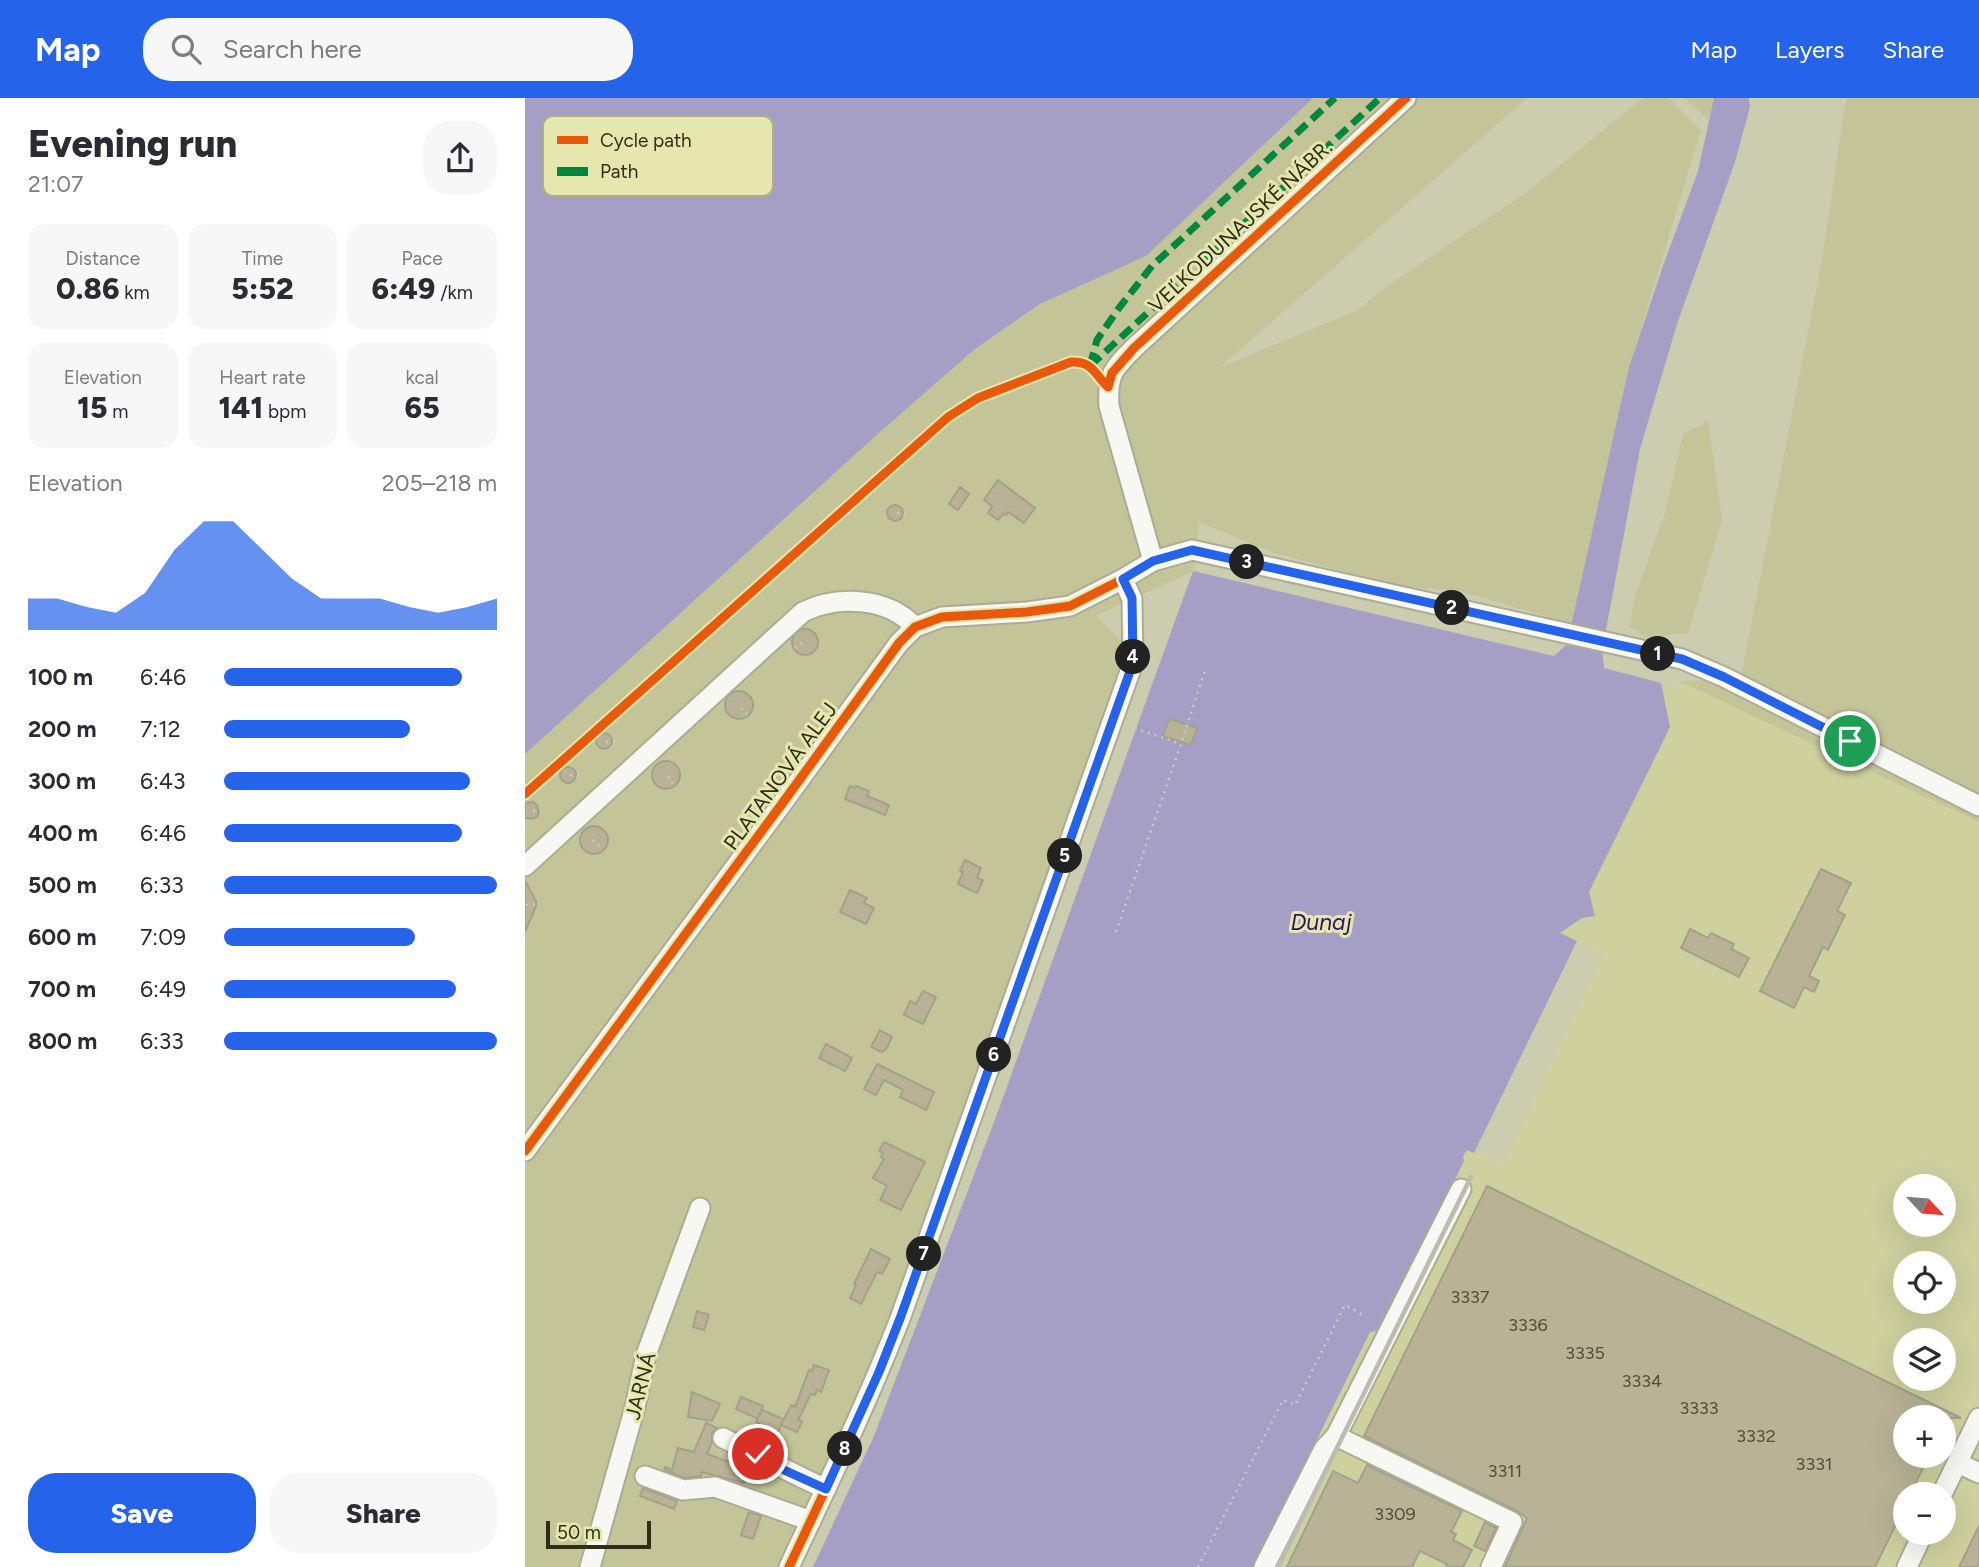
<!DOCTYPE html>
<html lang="en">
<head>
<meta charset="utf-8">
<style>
  :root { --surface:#fff; --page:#f7f7f7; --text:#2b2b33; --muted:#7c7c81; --accent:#2563eb }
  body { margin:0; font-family:Figtree,sans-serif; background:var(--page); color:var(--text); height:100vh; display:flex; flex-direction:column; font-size:26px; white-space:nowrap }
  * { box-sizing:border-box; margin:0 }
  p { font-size:23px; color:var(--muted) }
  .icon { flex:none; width:38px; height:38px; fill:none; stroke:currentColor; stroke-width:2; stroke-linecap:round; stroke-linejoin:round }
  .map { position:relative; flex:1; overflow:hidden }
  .drawer { display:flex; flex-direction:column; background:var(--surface); width:525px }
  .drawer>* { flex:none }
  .needle { width:46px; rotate:116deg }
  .tools { position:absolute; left:1368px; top:1076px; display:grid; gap:14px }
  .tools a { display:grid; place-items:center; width:63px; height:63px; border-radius:50%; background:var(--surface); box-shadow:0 7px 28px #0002; font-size:35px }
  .scale { position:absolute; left:21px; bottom:18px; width:105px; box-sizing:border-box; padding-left:7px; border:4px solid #2e2e17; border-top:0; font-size:19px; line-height:24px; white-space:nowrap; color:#2e2e17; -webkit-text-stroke:5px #e5e7ae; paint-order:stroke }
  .pin { position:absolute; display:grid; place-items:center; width:60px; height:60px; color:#fff; margin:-30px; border:4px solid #fff; border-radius:50%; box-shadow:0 2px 7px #0007 }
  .km { position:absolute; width:35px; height:35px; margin:-18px; border-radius:50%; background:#222; color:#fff; font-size:19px; line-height:35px; text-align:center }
  .round { display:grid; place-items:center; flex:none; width:74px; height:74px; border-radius:28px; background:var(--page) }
  .head { display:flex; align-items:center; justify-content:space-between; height:119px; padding:0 28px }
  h1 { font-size:38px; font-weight:800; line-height:52px }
  .metrics { display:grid; grid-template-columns:repeat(3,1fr); gap:10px; height:119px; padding:7px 28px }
  .metrics div { display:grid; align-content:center; border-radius:18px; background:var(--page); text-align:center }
  .metrics b { font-size:30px; font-weight:800 }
  .metrics small { font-size:19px; font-weight:400 }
  .metrics p { font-size:19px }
  .chart { height:196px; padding:14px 28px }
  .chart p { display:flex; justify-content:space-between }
  .chart svg { width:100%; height:126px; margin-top:7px; fill:var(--accent); opacity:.7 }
  .cta { display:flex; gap:14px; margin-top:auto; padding:14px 28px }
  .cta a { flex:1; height:80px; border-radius:28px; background:var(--accent); color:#fff; font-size:28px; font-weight:800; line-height:80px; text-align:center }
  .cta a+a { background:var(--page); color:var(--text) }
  ul { padding:0 28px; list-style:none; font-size:23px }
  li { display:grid; grid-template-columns:112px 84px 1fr; align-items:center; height:52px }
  li i { height:18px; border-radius:9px; background:var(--accent) }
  header { display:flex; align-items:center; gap:42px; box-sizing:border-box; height:98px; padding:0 35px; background:var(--accent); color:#fff }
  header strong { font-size:33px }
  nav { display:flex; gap:38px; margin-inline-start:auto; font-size:24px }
  .search { width:490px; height:63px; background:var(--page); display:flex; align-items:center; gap:18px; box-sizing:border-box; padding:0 24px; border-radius:28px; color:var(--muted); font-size:26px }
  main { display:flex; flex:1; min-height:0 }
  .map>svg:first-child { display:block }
  .built { fill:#ced09e; fill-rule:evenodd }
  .green { fill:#c3c498 }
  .water { fill:#a59fc6 }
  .building { fill:#b8b396; stroke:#a4a189; stroke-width:2 }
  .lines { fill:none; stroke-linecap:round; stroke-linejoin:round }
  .minor-casing { stroke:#acac94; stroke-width:23 }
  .path { stroke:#ccccc2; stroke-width:2.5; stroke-dasharray:2 5; stroke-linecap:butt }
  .minor { stroke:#f7f8f3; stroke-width:19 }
  .rail { stroke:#bbbbb2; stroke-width:4.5 }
  .quiet { stroke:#00873e; stroke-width:7; stroke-dasharray:14 7; stroke-linecap:butt }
  .cycleway-casing { stroke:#e5e7ae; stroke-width:13 }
  .cycleway { stroke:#e8590c; stroke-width:9 }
  .route-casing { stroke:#fff; stroke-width:14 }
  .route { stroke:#2563eb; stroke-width:9 }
  .labels { text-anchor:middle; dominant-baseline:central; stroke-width:6; stroke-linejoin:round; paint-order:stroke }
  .number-label { font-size:18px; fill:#504f37 }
  .street-label { font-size:21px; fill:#2e2e17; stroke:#e5e7ae }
  .water-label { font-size:23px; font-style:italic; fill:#2d1366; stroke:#e5e7ae }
  .key { fill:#e5e7ae; stroke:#aeb081; stroke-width:2 }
  .key-label { font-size:19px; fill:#2e2e17 }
</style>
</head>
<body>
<header>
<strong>Map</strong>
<div class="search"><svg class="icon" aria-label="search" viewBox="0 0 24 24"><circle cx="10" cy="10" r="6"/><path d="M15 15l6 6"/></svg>Search here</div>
<nav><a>Map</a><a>Layers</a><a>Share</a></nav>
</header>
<main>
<section class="drawer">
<div class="head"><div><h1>Evening run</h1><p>21:07</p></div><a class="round"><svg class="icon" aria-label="share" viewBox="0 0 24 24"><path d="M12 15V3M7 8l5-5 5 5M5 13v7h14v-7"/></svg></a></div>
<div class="metrics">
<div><p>Distance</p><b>0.86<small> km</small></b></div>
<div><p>Time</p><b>5:52</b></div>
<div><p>Pace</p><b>6:49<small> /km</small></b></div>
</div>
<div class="metrics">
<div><p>Elevation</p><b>15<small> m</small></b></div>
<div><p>Heart rate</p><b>141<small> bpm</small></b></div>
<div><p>kcal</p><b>65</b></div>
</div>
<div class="chart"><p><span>Elevation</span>205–218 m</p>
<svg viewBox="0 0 160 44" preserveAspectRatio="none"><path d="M0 44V33L10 33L20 36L30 38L40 31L50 16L60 6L70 6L80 16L90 26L100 33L110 33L120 33L130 36L140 38L150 36L160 33V44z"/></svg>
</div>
<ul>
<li><b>100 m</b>6:46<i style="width:87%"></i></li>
<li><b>200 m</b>7:12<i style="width:68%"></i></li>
<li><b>300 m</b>6:43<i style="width:90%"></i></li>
<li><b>400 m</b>6:46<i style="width:87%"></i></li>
<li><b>500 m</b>6:33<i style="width:100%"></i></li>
<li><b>600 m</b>7:09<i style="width:70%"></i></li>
<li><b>700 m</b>6:49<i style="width:85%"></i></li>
<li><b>800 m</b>6:33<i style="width:100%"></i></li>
</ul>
<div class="cta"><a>Save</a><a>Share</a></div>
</section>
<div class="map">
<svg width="1454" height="1469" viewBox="0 0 1454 1469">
  <rect width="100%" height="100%" fill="#cccdae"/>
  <path class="built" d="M1156,584L1454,724V1469H729L845,1234L854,1233L942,1051L977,1068L1079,856L1035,835L1057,820L1064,795L1145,629L1137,592ZM1381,1088H1419V1127H1381ZM1381,1166H1419V1204H1381ZM1381,1242H1419V1281H1381ZM1381,1320H1419V1358H1381ZM1381,1396H1419V1435H1381Z"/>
  <g class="green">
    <polygon points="788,0 1002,0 694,270 831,213 861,189 1002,94 1118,0 1144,0 1176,32 1104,270 1047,526 935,493 872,488 749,455 674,424 668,473 571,518 601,548 511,819 362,1239 257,1469 0,1469 0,656 355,334 450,251 515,206 621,158"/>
    <polygon points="1159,0 1189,0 1185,23"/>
    <polygon points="1321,0 1454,0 1454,724 1156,584 1216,579 1298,156"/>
    <polygon points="1183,323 1197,423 1163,535 1122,539 1105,529 1110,498 1140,415 1158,336"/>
  </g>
  <g class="water">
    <polygon points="0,0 788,0 621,158 515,206 450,251 355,334 0,656"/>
    <polygon points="1189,0 1224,0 1225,9 1210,64 1152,226 1115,351 1077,553 1079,570 1136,585 1145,629 1064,794 1070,818 1057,820 1035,835 1052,843 949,1055 942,1052 938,1058 939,1063 859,1227 854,1233 845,1234 729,1469 288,1469 349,1338 471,1019 668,473 1029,558 1042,546 1104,269 1138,168 1173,73"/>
  </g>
  <g class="building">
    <polygon points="473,382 510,410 499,425 483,414 481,417 478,416 473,422 463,415 467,408 459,402"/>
    <polygon points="435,389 444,396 433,412 424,406"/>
    <circle cx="370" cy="415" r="8"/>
    <circle cx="280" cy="544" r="13"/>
    <circle cx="214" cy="607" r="14"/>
    <polygon points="644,621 672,630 666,647 638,638"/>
    <circle cx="79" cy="643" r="8"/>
    <circle cx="141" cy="677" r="14"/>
    <circle cx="43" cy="677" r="8"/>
    <polygon points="325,688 330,690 331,688 344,693 342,698 364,707 360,717 320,701"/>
    <polygon points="8,704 12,707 14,715 12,719 7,721 0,720 0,705"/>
    <circle cx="69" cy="742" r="14"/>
    <polygon points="440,762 456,770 452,780 458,782 452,795 433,786 438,774 435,773"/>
    <polygon points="1296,771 1326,785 1312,813 1320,817 1303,852 1298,849 1284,878 1294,883 1289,894 1279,889 1269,910 1235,893"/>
    <polygon points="0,783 11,803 11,808 0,834"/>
    <polygon points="325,792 342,800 339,805 349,810 341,826 315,814"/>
    <polygon points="1165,831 1183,840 1186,835 1209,846 1206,851 1224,860 1214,879 1156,850"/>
    <polygon points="398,893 411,899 398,926 379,917 385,903 391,906"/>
    <polygon points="355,932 367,939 362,950 357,954 346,949"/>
    <polygon points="301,946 327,960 320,973 294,960"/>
    <polygon points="352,966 409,994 401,1012 375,999 378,992 359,982 351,997 339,991"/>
    <polygon points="359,1044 400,1064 376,1112 355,1102 362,1088 348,1080 359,1061 356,1059 358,1055 354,1053"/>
    <polygon points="962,1088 1436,1320 1381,1320 1381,1358 1404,1358 1385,1396 1381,1396 1381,1406 1350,1469 980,1469 1002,1420 992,1413 839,1338"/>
    <polygon points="346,1151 365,1161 357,1176 352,1174 336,1206 325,1200 331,1187 329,1186"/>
    <polygon points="172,1213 184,1217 179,1232 168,1229"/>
    <polygon points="289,1267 304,1272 296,1294 292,1292 290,1297 286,1296 273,1322 277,1323 272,1334 256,1327 266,1307 270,1309 284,1272 287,1273"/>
    <polygon points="167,1294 195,1306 187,1323 163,1319"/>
    <polygon points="216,1299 238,1308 233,1321 211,1311"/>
    <polygon points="237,1312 258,1321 253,1335 231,1324"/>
    <polygon points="181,1325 192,1330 187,1335 187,1344 182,1356 224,1371 219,1385 177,1374 176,1378 160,1380 139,1372 140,1369 147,1372 153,1350 169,1354"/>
    <polygon points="842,1367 937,1413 926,1434 931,1436 928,1442 947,1452 938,1469 921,1469 922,1466 895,1453 887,1469 762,1469 808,1373 833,1385"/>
    <polygon points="118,1390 152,1403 149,1411 115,1398"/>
    <polygon points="224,1414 236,1418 228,1441 216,1437"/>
    <polygon points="960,1424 971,1430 960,1453 949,1448"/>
    <polygon points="1454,1428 1454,1469 1434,1469 1440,1457"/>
  </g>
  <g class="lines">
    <defs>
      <g id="minor">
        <path d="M628,463L584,308C582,277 588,271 609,250L881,0"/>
        <path d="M0,768L278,514C312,497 363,499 390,529"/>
        <polyline points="0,1053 259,703 374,545 390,529 417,519 502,514 545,508 598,481 628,463 667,452 1157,561 1199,579 1454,708"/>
        <polyline points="811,1338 987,1424 966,1469"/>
        <path d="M198,1340C233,1357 266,1375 301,1391"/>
        <polyline points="1433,1365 1454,1375"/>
        <polyline points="120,1378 158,1392 190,1389 286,1423"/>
        <polyline points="1417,1396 1454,1320"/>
        <polyline points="65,1469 110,1309 121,1257 175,1110"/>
        <path d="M264,1469C303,1386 343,1303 376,1218L608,565L607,501L598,481"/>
        <polyline points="739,1469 799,1351 811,1338 936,1091"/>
        <polyline points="1382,1469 1398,1435"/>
      </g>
    </defs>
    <use href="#minor" class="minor-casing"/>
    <g class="path">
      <polyline points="372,415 381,416"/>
      <polyline points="264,554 277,545"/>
      <polyline points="216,610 227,621"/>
      <polyline points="603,628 656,646"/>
      <polyline points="81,644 90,644"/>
      <polyline points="45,677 54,678"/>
      <polyline points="143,678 151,691"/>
      <polyline points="8,713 17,713"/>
      <polyline points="68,742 78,752"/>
      <polyline points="1,807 16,806"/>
      <polyline points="591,834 656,646 680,572"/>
      <polyline points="673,1469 758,1302 770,1307 820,1207 838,1217"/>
    </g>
    <use href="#minor" class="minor"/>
    <polyline class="rail" points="753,1469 946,1079"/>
    <g class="quiet">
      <polyline points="565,268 855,0"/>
      <polyline points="565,268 572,242 594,210 627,168 810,0"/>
    </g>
    <defs>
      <g id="cycleway">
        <path d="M0,696L423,319L453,300L546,264C568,263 569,276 583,289L587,275L609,250L881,0"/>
        <polyline points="0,1053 259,703 374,545 390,529 417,519 502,514 545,508 598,481 628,463"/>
        <path d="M264,1469C303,1386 343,1303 376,1218L608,565L607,501L598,481"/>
      </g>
    </defs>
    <use href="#cycleway" class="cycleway-casing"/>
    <use href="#cycleway" class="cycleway"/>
  </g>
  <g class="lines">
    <defs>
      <polyline id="route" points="233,1356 259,1372 301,1391 354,1274 376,1218 608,565 607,500 598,481 628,463 667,452 1157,561 1199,579 1325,643"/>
    </defs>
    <use href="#route" class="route-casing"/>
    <use href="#route" class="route"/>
  </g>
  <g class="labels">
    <g class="number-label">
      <text x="945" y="1199">3337</text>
      <text x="1003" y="1227">3336</text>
      <text x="1060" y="1255">3335</text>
      <text x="1117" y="1283">3334</text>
      <text x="1174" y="1310">3333</text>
      <text x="1231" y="1338">3332</text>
      <text x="1289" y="1366">3331</text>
      <text x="980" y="1373">3311</text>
      <text x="870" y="1416">3309</text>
    </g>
    <g class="street-label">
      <text transform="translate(715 128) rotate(-43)">VEĽKODUNAJSKÉ NÁBR.</text>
      <text transform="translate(255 678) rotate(-54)">PLATANOVÁ ALEJ</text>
      <text transform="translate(115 1288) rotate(-76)">JARNÁ</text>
    </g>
    <g class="water-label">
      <text x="796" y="824">Dunaj</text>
    </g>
  </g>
  <rect x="18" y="18" width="230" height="80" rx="10" class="key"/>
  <rect x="32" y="38" width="31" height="8" fill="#e8590c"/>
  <rect x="32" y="69" width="31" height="9" fill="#00873e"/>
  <g class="key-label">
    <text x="75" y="49">Cycle path</text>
    <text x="75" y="80">Path</text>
  </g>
</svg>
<div class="tools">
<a><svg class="needle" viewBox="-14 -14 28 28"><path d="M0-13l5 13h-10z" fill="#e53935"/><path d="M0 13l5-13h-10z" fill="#7c7c81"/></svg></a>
<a><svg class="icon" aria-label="locate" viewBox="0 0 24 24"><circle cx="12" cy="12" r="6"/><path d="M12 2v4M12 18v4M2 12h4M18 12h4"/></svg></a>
<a><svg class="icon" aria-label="layers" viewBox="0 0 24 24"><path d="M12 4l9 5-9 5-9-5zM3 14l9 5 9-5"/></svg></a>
<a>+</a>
<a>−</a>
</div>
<div class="scale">50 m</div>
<div class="pin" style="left:1325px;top:643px;background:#1e9e55"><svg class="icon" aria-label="arrive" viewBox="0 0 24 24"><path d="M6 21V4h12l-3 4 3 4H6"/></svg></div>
<div class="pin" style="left:233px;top:1356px;background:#d93025"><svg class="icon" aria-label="check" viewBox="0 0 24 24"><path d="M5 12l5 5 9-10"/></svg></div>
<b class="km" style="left:1133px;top:556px">1</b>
<b class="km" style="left:927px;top:510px">2</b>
<b class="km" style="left:722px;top:464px">3</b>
<b class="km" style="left:608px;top:559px">4</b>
<b class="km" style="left:540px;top:758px">5</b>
<b class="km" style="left:469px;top:957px">6</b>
<b class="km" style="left:399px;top:1156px">7</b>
<b class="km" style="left:320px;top:1351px">8</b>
</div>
</main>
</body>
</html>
